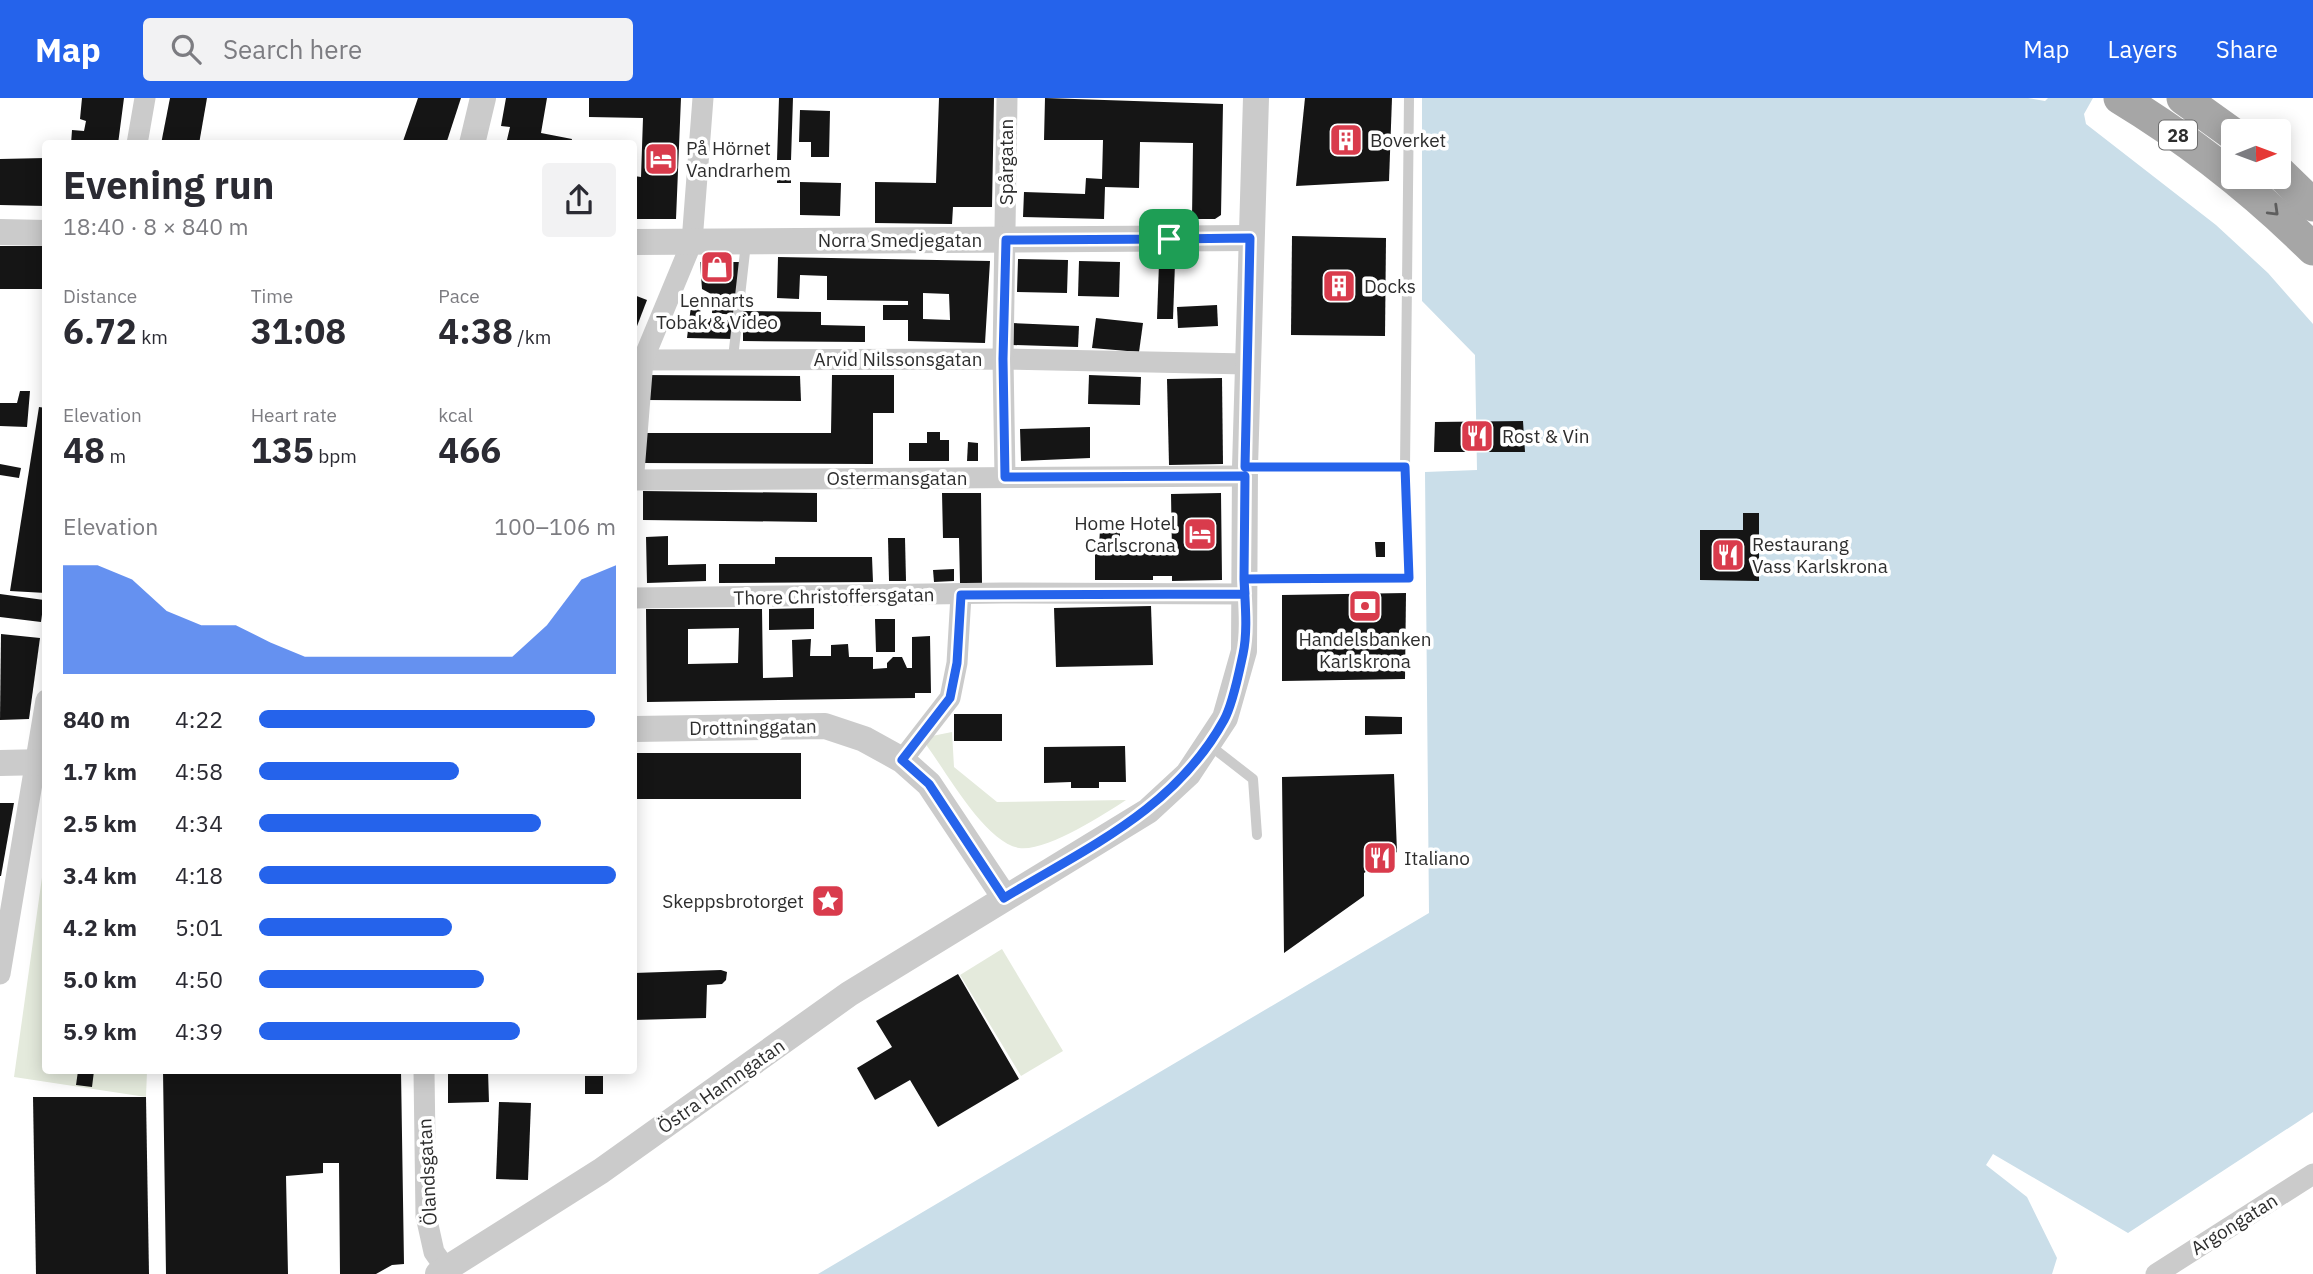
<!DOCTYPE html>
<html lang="en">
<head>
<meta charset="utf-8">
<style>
  :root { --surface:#fff; --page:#f2f2f3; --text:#2b2b33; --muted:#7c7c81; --accent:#2563eb }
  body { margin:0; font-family:"IBM Plex Sans",sans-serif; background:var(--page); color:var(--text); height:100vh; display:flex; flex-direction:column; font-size:26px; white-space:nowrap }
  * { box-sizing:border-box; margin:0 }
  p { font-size:23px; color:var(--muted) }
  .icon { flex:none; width:38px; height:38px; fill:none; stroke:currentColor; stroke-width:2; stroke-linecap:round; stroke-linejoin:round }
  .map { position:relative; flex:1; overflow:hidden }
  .drawer { position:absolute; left:42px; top:42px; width:595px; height:934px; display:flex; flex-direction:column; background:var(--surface); border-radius:7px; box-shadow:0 4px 18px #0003 }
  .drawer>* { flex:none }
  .needle { width:46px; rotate:89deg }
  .fabs { position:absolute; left:2221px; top:21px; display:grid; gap:14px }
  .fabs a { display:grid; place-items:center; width:70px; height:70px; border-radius:7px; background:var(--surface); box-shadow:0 4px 18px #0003; font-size:35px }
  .pin { position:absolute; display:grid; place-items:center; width:60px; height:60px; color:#fff; margin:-30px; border-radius:14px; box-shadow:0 4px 10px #0006 }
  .round { display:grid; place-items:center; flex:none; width:74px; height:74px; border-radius:7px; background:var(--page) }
  .head { display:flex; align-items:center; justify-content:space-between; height:119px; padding:0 21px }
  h1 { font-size:38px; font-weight:800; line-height:52px }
  .metrics { display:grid; grid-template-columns:repeat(3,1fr); gap:10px; height:119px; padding:7px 21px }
  .metrics div { display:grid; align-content:center }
  .metrics b { font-size:35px; font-weight:800 }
  .metrics small { font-size:19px; font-weight:400 }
  .metrics p { font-size:19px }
  .chart { height:196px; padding:14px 21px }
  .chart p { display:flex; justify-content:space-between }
  .chart svg { width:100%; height:126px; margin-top:7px; fill:var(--accent); opacity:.7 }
  ul { padding:0 21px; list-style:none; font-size:23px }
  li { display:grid; grid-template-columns:112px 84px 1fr; align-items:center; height:52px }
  li i { height:18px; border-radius:9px; background:var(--accent) }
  header { display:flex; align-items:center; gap:42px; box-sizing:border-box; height:98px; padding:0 35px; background:var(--accent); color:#fff }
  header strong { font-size:33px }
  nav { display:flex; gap:38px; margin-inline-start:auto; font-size:24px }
  .search { width:490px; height:63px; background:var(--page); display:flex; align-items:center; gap:18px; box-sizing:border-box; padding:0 24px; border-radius:7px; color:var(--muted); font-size:26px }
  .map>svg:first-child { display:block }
  .green { fill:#e4eadc }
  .water { fill:#cadee9 }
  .building { fill:#151515; fill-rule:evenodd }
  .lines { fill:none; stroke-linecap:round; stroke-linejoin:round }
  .service { stroke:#cbcbcb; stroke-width:10 }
  .minor { stroke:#cbcbcb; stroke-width:21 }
  .tertiary { stroke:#cbcbcb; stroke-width:26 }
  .primary { stroke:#a6a6a6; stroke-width:33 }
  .oneway { stroke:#5e5e5e }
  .route-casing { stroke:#fff; stroke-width:14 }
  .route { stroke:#2563eb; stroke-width:9 }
  .labels { text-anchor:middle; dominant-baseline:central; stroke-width:7; stroke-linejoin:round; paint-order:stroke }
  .shield { fill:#fff; stroke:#6d6d6d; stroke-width:2 }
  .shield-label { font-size:18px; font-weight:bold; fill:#2e2e2e }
  .poi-label { font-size:19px; fill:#2e2e2e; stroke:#fff; text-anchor:start }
  .street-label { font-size:19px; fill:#2e2e2e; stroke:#fff }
</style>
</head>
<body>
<header>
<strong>Map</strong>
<div class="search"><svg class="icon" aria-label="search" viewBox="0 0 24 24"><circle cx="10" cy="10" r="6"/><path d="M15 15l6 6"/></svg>Search here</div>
<nav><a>Map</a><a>Layers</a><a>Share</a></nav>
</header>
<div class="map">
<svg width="2313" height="1176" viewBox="0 0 2313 1176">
  <rect width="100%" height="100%" fill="#fff"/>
  <g class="green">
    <path d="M952,634L954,669L997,704L1126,702C1103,717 1046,754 1019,750C985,744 947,675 927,648V639Z"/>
    <polygon points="45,758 46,973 147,973 146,999 14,979"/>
    <polygon points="1002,851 1063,953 1021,978 960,877"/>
  </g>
  <polygon class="water" points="1422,0 2028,0 2045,3 2048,0 2093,0 2084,16 2086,26 2216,127 2268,175 2313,226 2313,1014 2128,1135 1993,1056 1986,1067 2027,1099 2057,1160 2052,1176 818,1176 1429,815 1425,374 1477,372 1475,257 1422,203"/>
  <g class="building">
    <polygon points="82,0 124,0 118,46 71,46 72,32 84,33 86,23 80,21"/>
    <polygon points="170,0 207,0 199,46 161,46"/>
    <polygon points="418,0 461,0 446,46 402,46"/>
    <polygon points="506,0 547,0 541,35 572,41 571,46 506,46 510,29 501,28"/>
    <polygon points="589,0 681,0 676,121 634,121 634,78 641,79 643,20 589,19"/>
    <polygon points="779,0 793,0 791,62 777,62"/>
    <polygon points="939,0 994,0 992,109 953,109 952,126 875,125 875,84 936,85"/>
    <polygon points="1045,0 1223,6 1221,117 1215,121 1192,121 1193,45 1140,44 1139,90 1105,89 1104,121 1023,119 1024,94 1085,96 1086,80 1102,81 1103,42 1044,42"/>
    <polygon points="1305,0 1392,0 1389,83 1296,88"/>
    <polygon points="800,12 830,13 829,59 811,59 811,44 799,44"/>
    <polygon points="46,60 46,108 0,107 0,61"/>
    <polygon points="777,75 791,76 791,85 777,85"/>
    <polygon points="800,84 841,85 840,118 800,117"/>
    <polygon points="1292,138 1386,140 1385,238 1291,237"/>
    <rect x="0" y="148" width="46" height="43"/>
    <path d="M778,159L990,163L985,245L908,243V222H883V207H908V203L827,202V178L800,177L799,201L777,200ZM923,195L949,196L950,222L923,221Z"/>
    <polygon points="1018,161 1068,162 1067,195 1017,194"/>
    <polygon points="1079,163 1120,164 1119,199 1078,198"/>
    <polygon points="700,164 742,164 736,217 712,215 713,197 702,191"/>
    <polygon points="1159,165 1175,165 1173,221 1157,221"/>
    <polygon points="634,197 647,202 634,236"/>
    <polygon points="701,206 700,219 736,223 734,241 687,240 691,208"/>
    <polygon points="1217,207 1218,228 1178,230 1177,209"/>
    <polygon points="743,213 821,214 821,227 865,228 865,244 743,243"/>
    <polygon points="1096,220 1143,225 1139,254 1092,250"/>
    <polygon points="1012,225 1079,228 1078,249 1012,247"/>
    <polygon points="644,277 800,278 801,303 644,302"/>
    <polygon points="832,277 894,277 894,315 873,315 873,366 641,365 641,335 831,335"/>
    <polygon points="1089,277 1141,279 1140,307 1088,306"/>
    <polygon points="1222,280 1223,366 1169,367 1167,281"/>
    <polygon points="20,293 30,293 27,329 0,328 0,305 17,305"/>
    <polygon points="39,309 46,310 46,495 10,493"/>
    <polygon points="1523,323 1525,354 1434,354 1435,324"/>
    <polygon points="1090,329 1090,360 1021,363 1020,331"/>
    <polygon points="927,334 940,334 940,342 949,342 949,363 909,363 909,345 927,345"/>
    <polygon points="968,344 978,345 978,363 967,363"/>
    <polygon points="0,366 21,370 19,380 0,377"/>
    <polygon points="643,393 817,395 817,424 643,422"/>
    <polygon points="942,395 981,395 982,485 960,485 959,440 943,440"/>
    <polygon points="1221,395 1222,482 1172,483 1172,478 1153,478 1153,482 1095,482 1095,447 1099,447 1100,432 1120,432 1120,446 1153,446 1153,457 1172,456 1171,396"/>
    <polygon points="1743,415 1759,415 1759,483 1700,482 1700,432 1743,432"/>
    <polygon points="668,438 668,467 706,466 706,483 647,485 646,439"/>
    <polygon points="888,440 905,440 906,483 889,483"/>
    <polygon points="1375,444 1385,444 1385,459 1376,459"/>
    <polygon points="775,459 872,459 873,484 719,485 719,466 775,466"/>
    <polygon points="954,471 954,483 934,484 933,472"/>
    <polygon points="1406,495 1405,581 1282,583 1282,497"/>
    <polygon points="0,496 44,502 41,524 0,519"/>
    <polygon points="1151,508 1153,567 1056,569 1054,510"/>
    <polygon points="814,510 814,531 769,532 769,511"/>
    <path d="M646,511H762L763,580L793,579L792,542L811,541L810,558H831V547L848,546L849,559H873V571L887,570V565L893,559H902L907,570H912V539L930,538L931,595H915V600L647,604ZM739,530L738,565L688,566V531Z"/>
    <polygon points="875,521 895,521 895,554 876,554"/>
    <polygon points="1,536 40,540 29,621 0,622"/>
    <rect x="954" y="616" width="48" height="27"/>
    <polygon points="1365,618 1402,619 1402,636 1365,637"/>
    <polygon points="1125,648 1126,684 1099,684 1099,690 1071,690 1071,684 1044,685 1044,649"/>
    <rect x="634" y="655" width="167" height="46"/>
    <polygon points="1394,676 1397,754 1364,775 1364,798 1284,855 1282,679"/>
    <polygon points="0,705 14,705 1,778 0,778"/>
    <polygon points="721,872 727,874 726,882 722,886 707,887 706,920 634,922 634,875"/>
    <polygon points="958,876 1019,981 938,1029 910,982 875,1002 857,970 892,949 876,923"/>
    <polygon points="78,973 94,973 92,989 76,987"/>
    <polygon points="163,973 401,973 404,1166 392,1167 376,1176 340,1176 339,1065 323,1065 323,1075 286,1078 288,1176 166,1176"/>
    <polygon points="448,973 488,973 489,1004 448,1005"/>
    <rect x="585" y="978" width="18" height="18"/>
    <polygon points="33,999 146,999 149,1176 36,1176"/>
    <polygon points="499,1004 531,1005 528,1082 496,1081"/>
  </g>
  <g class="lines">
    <g class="service">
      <polyline points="733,260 746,145"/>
      <polyline points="1245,369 1405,369 1409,0"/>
      <polyline points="1244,482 1409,480 1405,369"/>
      <polyline points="1208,646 1253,681 1257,737"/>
    </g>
    <g class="minor">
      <polyline points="137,46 145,0"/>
      <polyline points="634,262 1003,261 1247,266"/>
      <polyline points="634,374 643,262 692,144 703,0"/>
      <polyline points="1005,379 1003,261 1007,0"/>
      <polyline points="634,382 1245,378"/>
      <polyline points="634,500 1002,495 1245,496"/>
      <polyline points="902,662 950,600 957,565 961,497"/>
      <polyline points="0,876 46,602"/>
      <polyline points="424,973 426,1118 434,1154 446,1171"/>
      <polyline points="2156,1176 2313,1076"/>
    </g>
    <g class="tertiary">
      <polyline points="472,46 483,0"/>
      <polyline points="0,134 46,135"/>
      <polyline points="634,144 1250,140"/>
      <polyline points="634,631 825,628 864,641 902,662 929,686 1005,800"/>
      <polyline points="0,665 46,664"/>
      <polyline points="438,1176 601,1073 849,896 1148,713 1188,676 1225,620 1244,553 1245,369 1256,0"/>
    </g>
    <g class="primary">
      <path d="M2120,0C2191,43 2254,93 2313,151"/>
      <polyline points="2183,0 2233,36"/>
      <polyline points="2278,73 2313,107"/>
    </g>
  </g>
  <defs><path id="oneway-chevron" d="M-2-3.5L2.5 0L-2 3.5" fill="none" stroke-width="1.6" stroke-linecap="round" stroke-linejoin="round" transform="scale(1.75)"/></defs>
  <use class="oneway" href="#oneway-chevron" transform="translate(2274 113) rotate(44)"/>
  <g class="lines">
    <defs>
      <path id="route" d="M1169,141L1006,142L1003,261L1005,379L1245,378L1244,481L1245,496L961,497L957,565L950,600L902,662L929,686L1004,800C1088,749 1175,711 1224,622C1233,606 1239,574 1243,556C1248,533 1245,505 1244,481L1409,480L1405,369H1245L1250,140L1169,141"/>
    </defs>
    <use href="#route" class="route-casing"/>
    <use href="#route" class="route"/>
  </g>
  <defs>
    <symbol id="building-square" viewBox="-11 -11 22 22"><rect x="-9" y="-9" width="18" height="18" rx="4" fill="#d93b4c" stroke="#fff"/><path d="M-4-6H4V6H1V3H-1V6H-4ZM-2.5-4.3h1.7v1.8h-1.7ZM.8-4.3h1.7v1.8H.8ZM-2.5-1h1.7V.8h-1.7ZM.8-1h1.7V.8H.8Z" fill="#fff"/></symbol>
    <symbol id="hotel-square" viewBox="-11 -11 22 22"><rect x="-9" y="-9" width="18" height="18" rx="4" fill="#d93b4c" stroke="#fff"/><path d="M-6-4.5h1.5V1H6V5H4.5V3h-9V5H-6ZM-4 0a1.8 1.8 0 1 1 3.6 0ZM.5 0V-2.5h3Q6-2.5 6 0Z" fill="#fff"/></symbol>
    <symbol id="shop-square" viewBox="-11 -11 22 22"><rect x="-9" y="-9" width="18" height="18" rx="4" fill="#d93b4c" stroke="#fff"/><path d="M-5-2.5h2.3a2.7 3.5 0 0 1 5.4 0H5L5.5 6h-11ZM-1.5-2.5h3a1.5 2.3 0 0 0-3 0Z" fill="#fff"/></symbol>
    <symbol id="restaurant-square" viewBox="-11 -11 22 22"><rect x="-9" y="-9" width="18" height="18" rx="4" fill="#d93b4c" stroke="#fff"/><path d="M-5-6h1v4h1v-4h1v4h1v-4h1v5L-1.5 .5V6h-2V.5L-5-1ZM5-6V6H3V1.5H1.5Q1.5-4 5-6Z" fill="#fff"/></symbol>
    <symbol id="bank-square" viewBox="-11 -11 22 22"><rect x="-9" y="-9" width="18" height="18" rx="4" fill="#d93b4c" stroke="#fff"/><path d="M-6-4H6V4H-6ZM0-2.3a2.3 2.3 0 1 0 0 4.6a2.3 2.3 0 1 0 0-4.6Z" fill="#fff"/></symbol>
    <symbol id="sight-square" viewBox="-11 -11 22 22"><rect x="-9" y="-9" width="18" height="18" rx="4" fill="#d93b4c" stroke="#fff"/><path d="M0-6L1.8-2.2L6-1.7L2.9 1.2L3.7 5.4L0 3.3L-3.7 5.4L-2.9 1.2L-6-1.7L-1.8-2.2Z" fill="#fff"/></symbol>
  </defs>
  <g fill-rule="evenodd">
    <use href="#building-square" x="1327" y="23" width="38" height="38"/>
    <use href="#hotel-square" x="642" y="42" width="38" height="38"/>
    <use href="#shop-square" x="698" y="150" width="38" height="38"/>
    <use href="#building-square" x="1320" y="169" width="38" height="38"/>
    <use href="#restaurant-square" x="1458" y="319" width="38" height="38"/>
    <use href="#hotel-square" x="1181" y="417" width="38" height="38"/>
    <use href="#restaurant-square" x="1709" y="438" width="38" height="38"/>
    <use href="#bank-square" x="1346" y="489" width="38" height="38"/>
    <use href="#restaurant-square" x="1361" y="741" width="38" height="38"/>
    <use href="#sight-square" x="809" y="784" width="38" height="38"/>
  </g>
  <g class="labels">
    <rect class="shield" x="2159" y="22.5" width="38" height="29" rx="5"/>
    <g class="shield-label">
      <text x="2178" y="37">28</text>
    </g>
    <g class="poi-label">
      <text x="1370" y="42">Boverket</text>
      <text x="686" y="50">På Hörnet<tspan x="686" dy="22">Vandrarhem</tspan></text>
      <text x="1364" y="188">Docks</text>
      <text x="717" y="202" text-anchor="middle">Lennarts<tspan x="717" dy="22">Tobak &amp; Video</tspan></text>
      <text x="1502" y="338">Rost &amp; Vin</text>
      <text x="1176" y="425" text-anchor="end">Home Hotel<tspan x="1176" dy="22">Carlscrona</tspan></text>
      <text x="1752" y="446">Restaurang<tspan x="1752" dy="22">Vass Karlskrona</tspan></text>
      <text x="1365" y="541" text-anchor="middle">Handelsbanken<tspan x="1365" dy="22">Karlskrona</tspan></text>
      <text x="1404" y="760">Italiano</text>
      <text x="804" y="803" text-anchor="end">Skeppsbrotorget</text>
    </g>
    <g class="street-label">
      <text transform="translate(1006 64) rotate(-90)">Spårgatan</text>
      <text x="900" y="142">Norra Smedjegatan</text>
      <text x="898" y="261">Arvid Nilssonsgatan</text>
      <text x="897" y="380">Ostermansgatan</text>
      <text transform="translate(834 498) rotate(-1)">Thore Christoffersgatan</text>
      <text transform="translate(753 629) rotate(-1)">Drottninggatan</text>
      <text transform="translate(721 988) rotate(-35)">Östra Hamngatan</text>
      <text transform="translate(427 1074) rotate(-93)">Ölandsgatan</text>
      <text transform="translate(2234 1126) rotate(-32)">Argongatan</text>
    </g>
  </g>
</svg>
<div class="fabs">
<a><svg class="needle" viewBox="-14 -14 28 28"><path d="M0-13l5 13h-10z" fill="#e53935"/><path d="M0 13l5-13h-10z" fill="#7c7c81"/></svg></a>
</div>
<div class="pin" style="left:1169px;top:141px;background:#1e9e55"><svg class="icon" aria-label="arrive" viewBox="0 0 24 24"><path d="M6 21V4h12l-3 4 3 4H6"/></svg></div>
<section class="drawer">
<div class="head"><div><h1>Evening run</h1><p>18:40 · 8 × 840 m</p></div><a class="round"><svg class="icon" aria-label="share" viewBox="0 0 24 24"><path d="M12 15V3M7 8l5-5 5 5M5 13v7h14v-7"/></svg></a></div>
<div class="metrics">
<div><p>Distance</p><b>6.72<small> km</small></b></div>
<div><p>Time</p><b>31:08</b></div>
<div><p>Pace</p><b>4:38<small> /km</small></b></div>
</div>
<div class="metrics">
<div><p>Elevation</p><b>48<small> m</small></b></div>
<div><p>Heart rate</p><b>135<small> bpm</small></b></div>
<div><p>kcal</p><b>466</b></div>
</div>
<div class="chart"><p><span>Elevation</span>100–106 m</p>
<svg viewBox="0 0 160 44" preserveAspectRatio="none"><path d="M0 44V6L10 6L20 11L30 22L40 27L50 27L60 33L70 38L80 38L90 38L100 38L110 38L120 38L130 38L140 27L150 11L160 6V44z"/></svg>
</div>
<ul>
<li><b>840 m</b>4:22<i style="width:94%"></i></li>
<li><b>1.7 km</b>4:58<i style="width:56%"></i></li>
<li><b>2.5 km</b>4:34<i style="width:79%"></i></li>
<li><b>3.4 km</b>4:18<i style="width:100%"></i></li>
<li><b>4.2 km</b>5:01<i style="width:54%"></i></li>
<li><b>5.0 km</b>4:50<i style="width:63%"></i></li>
<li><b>5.9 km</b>4:39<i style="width:73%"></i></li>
</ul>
</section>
</div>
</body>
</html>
